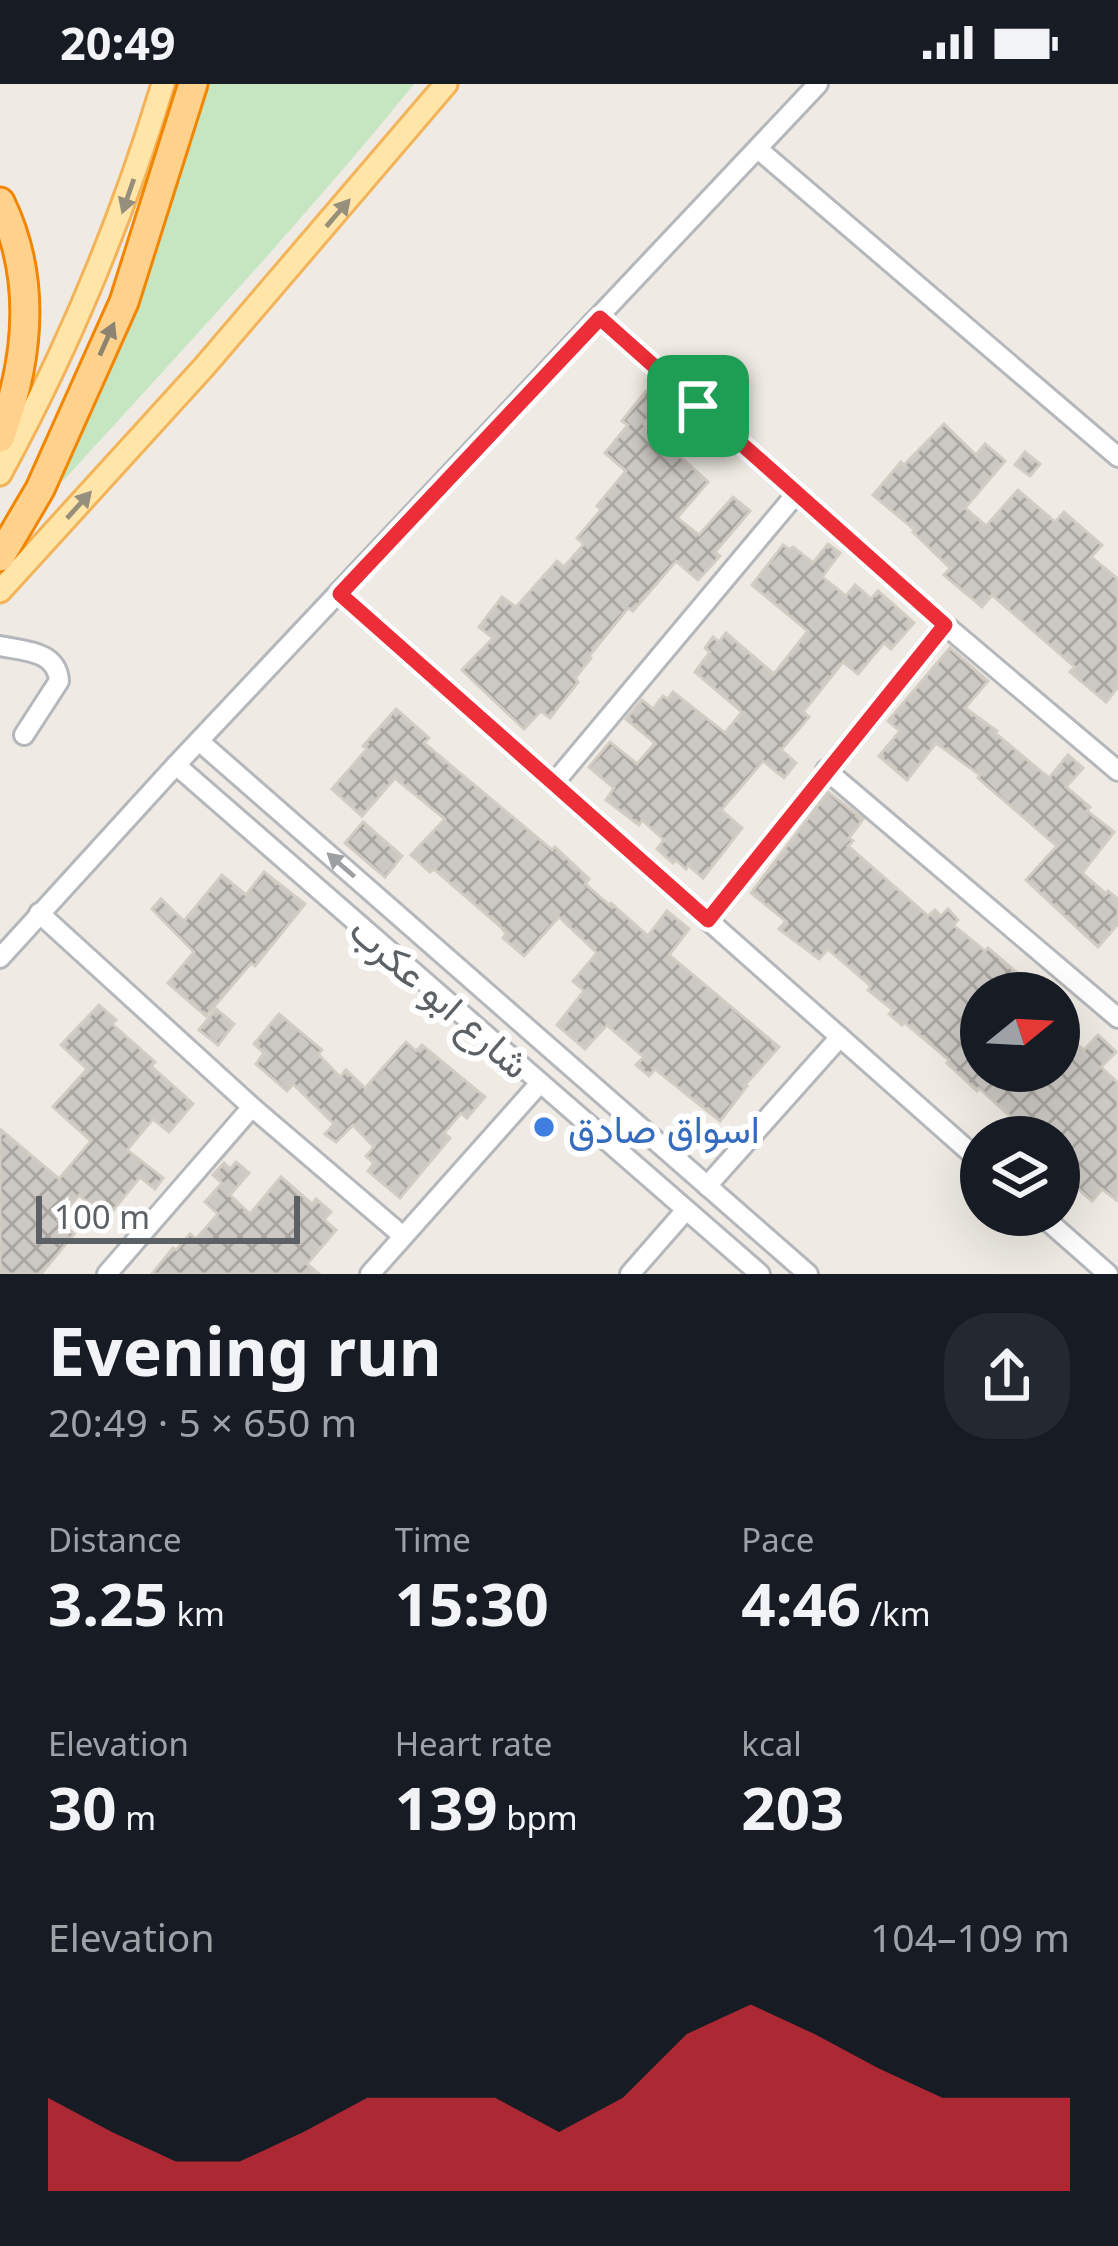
<!DOCTYPE html>
<html lang="en">
<head>
<meta charset="utf-8">
<style>
  :root { --surface:#171b24; --page:#242831; --text:#f1f3f6; --muted:#9ea1a6; --accent:#eb2e38 }
  body { margin:0; font-family:"Noto Sans",Vazirmatn,sans-serif; background:var(--page); color:var(--text); height:100vh; display:flex; flex-direction:column; font-size:45px; white-space:nowrap }
  * { box-sizing:border-box; margin:0 }
  p { font-size:39px; color:var(--muted) }
  .icon { flex:none; width:66px; height:66px; fill:none; stroke:currentColor; stroke-width:2; stroke-linecap:round; stroke-linejoin:round }
  .map { position:relative; height:1190px; overflow:hidden }
  .sheet { display:flex; flex-direction:column; background:var(--surface); flex:1 }
  .sheet>* { flex:none }
  .needle { width:78px; rotate:72deg }
  .controls { position:absolute; left:960px; top:888px; display:grid; gap:24px }
  .controls a { display:grid; place-items:center; width:120px; height:120px; border-radius:50%; background:var(--surface); box-shadow:0 12px 48px #0002; font-size:60px }
  .scale { position:absolute; left:36px; bottom:30px; width:264px; box-sizing:border-box; padding-left:12px; border:6px solid #5c6165; border-top:0; font-size:33px; line-height:42px; white-space:nowrap; color:#5c6165; -webkit-text-stroke:9px #fff; paint-order:stroke }
  .pin { position:absolute; display:grid; place-items:center; width:102px; height:102px; color:#fff; margin:-51px; border-radius:24px; box-shadow:0 6px 18px #0006 }
  .round { display:grid; place-items:center; flex:none; width:126px; height:126px; border-radius:48px; background:var(--page) }
  .head { display:flex; align-items:center; justify-content:space-between; height:204px; padding:0 48px }
  h1 { font-size:66px; font-weight:700; line-height:90px }
  .metrics { display:grid; grid-template-columns:repeat(3,1fr); gap:18px; height:204px; padding:12px 48px }
  .metrics div { display:grid; align-content:center }
  .metrics b { font-size:60px; font-weight:700 }
  .metrics small { font-size:33px; font-weight:400 }
  .metrics p { font-size:33px }
  .chart { height:336px; padding:24px 48px }
  .chart p { display:flex; justify-content:space-between }
  .chart svg { width:100%; height:216px; margin-top:12px; fill:var(--accent); opacity:.7 }
  .status { display:flex; justify-content:space-between; align-items:center; height:84px; padding:0 60px; background:var(--surface); direction:ltr }
  .status svg { height:33px; fill:currentColor }
  .map>svg:first-child { display:block }
  .park { fill:#c5e6c0 }
  .building { fill:url(#building-cross-hatch); stroke:#d3ccc2; stroke-width:3 }
  .lines { fill:none; stroke-linecap:round; stroke-linejoin:round }
  .minor-casing { stroke:#b4b7bb; stroke-width:24 }
  .major-casing { stroke:#f3b359; stroke-width:27 }
  .highway-casing { stroke:#f28600; stroke-width:33 }
  .minor { stroke:#fff; stroke-width:18 }
  .major { stroke:#ffe5a8; stroke-width:21 }
  .highway { stroke:#fed18c; stroke-width:27 }
  .oneway { fill:#958f7c }
  .oneway2 { fill:#8d8371 }
  .oneway3 { fill:#9da0a3 }
  .route-casing { stroke:#fff; stroke-width:24 }
  .route { stroke:#eb2e38; stroke-width:15 }
  .shop-dot { fill:#3f7fe0; stroke:#fff; stroke-width:4.5 }
  .labels { text-anchor:middle; dominant-baseline:central; stroke-width:12; stroke-linejoin:round; paint-order:stroke }
  .street-label { font-size:39px; fill:#5c6165; stroke:#fff }
  .shop-label { font-size:39px; fill:#366cbe; stroke:#fff; text-anchor:start }
</style>
</head>
<body>
<div class="status"><b>20:49</b><svg viewBox="0 0 49 12"><path d="M0 12V9h3v3zM5 12V6h3v6zM10 12V3h3v9zM15 12V0h3v12zM26 1h20v11H26zM47 4h2v5h-2z"/></svg></div>
<div class="map">
<svg width="1118" height="1190" viewBox="0 0 1118 1190">
  <defs>
    <pattern id="building-cross-hatch" width="8" height="8" patternUnits="userSpaceOnUse" patternTransform="scale(3)"><rect width="8" height="8" fill="#ccc8c3"/><path d="M0 0l8 8M0 8l8-8" fill="none" stroke="#a9a6a2"/></pattern>
  </defs>
  <rect width="100%" height="100%" fill="#efebe4"/>
  <path class="park" d="M209,0H414C303,137 182,266 63,397L55,389L83,336L148,191Z"/>
  <g class="building">
    <polygon points="646,307 661,319 644,340 708,398 677,434 699,451 733,413 750,427 715,468 720,472 698,496 676,477 633,527 628,524 589,572 591,574 575,594 578,598 550,634 541,627 524,645 462,586 493,554 479,543 502,513 516,523 557,477 564,483 584,460 577,454 601,426 597,422 626,387 605,369 628,341 622,337"/>
    <polygon points="944,340 976,371 985,360 1005,377 965,424 986,442 1018,406 1055,438 1064,428 1102,461 1091,473 1118,495 1118,603 1106,618 1070,588 1075,583 992,511 982,523 944,491 950,484 913,448 915,446 873,411 901,378 904,381"/>
    <polygon points="1025,368 1040,380 1030,392 1015,381"/>
    <polygon points="828,460 840,469 822,493 846,512 855,501 871,515 878,507 914,539 891,565 884,559 858,590 843,578 803,628 809,633 781,666 796,679 784,694 763,677 721,726 742,744 703,794 688,781 686,785 676,776 673,779 657,765 664,756 642,736 639,741 606,716 614,704 589,683 610,658 637,680 655,659 626,635 642,616 653,625 663,612 668,615 673,608 725,649 742,628 695,588 710,568 705,564 713,553 719,558 726,549 774,590 808,547 752,501 783,461 789,465 793,463 813,479"/>
    <polygon points="950,564 988,597 965,624 997,647 995,649 1049,694 1068,671 1083,684 1066,703 1090,723 1087,727 1114,748 1082,789 1106,810 1108,807 1118,815 1118,840 1098,863 1026,796 1057,762 978,694 980,691 936,659 907,696 879,672 900,647 888,637"/>
    <polygon points="396,625 429,654 424,659 552,766 555,763 589,795 585,800 609,821 611,819 648,852 667,827 689,845 669,871 779,963 745,1001 747,1002 720,1037 655,985 649,992 636,981 644,973 607,941 585,965 557,941 584,907 573,897 597,869 559,833 524,872 503,854 506,850 501,843 434,785 430,788 411,771 445,735 395,694 362,732 332,705 367,665 363,662"/>
    <polygon points="828,708 863,735 849,754 853,757 848,762 928,832 935,826 941,832 948,825 958,836 953,841 985,867 988,864 1041,909 981,909 981,987 1059,987 1059,946 1084,966 1098,951 1116,968 1101,983 1118,999 1118,1117 1102,1105 1092,1117 1076,1103 1080,1099 1059,1080 1059,1053 1033,1053 979,1004 977,1007 947,979 949,976 904,938 902,941 889,930 893,926 868,906 871,902 828,865 819,875 779,845 786,837 751,809"/>
    <polygon points="363,738 402,772 385,793 345,759"/>
    <polygon points="264,788 305,820 255,882 251,879 206,932 168,899 194,868 152,825 161,815 184,837 222,791 246,811"/>
    <polygon points="99,921 116,936 112,940 155,978 151,982 193,1020 169,1048 153,1035 127,1066 163,1094 155,1105 140,1093 107,1134 79,1111 58,1136 74,1150 41,1190 0,1190 0,1045 59,1095 91,1057 53,1023 87,985 61,961"/>
    <polygon points="216,925 234,940 218,961 199,946"/>
    <polygon points="279,930 322,966 318,970 340,993 346,986 365,1004 406,958 416,967 422,961 485,1013 467,1034 461,1029 444,1049 450,1054 400,1114 368,1087 374,1079 366,1072 374,1063 353,1041 336,1058 325,1050 334,1040 293,1000 287,1007 256,980 264,969 254,960"/>
    <polygon points="236,1078 249,1089 230,1111 250,1130 281,1093 312,1120 316,1115 331,1128 324,1136 336,1146 307,1180 319,1190 152,1190 173,1164 176,1166 190,1150 196,1155 218,1130 205,1118 222,1099 213,1091 224,1079 230,1085"/>
  </g>
  <g class="lines">
    <defs>
      <g id="minor">
        <polyline points="758,65 1118,373"/>
        <polyline points="600,234 945,541 1118,687"/>
        <polyline points="340,510 981,1078"/>
        <path d="M0,562C25,567 57,567 59,597L24,651"/>
        <polyline points="199,657 808,1190"/>
        <polyline points="176,681 760,1190"/>
        <polyline points="826,686 1118,934"/>
        <polyline points="554,699 796,410"/>
        <polyline points="39,829 252,1023 403,1152"/>
        <polyline points="708,836 945,541"/>
        <polyline points="0,874 176,681 818,0"/>
        <polyline points="707,1102 840,953"/>
        <polyline points="1041,1131 1108,1190"/>
        <polyline points="107,1190 252,1023"/>
        <polyline points="370,1190 540,999"/>
        <polyline points="630,1190 686,1126"/>
      </g>
      <g id="major">
        <path d="M0,390C68,265 122,136 163,0"/>
        <polyline points="0,507 204,283 446,0"/>
      </g>
      <g id="highway">
        <path d="M0,118C37,194 29,276 0,354"/>
        <polyline points="0,473 40,405 124,218 193,0"/>
      </g>
    </defs>
    <use href="#minor" class="minor-casing"/>
    <use href="#major" class="major-casing"/>
    <use href="#highway" class="highway-casing"/>
    <use href="#minor" class="minor"/>
    <use href="#major" class="major"/>
    <use href="#highway" class="highway"/>
  </g>
  <defs><path id="oneway-solid" d="M-6-.8H1V-3.2L6.5 0L1 3.2V.8H-6Z" transform="scale(3)"/></defs>
  <g class="oneway">
    <use href="#oneway-solid" transform="translate(128 112) rotate(109)"/>
    <use href="#oneway-solid" transform="translate(338 129) rotate(-49)"/>
    <use href="#oneway-solid" transform="translate(79 421) rotate(-48)"/>
  </g>
  <use class="oneway2" href="#oneway-solid" transform="translate(107 255) rotate(-66)"/>
  <use class="oneway3" href="#oneway-solid" transform="translate(341 781) rotate(-139)"/>
  <g class="lines">
    <defs>
      <polygon id="route" points="600,234 945,541 708,836 340,510"/>
    </defs>
    <use href="#route" class="route-casing"/>
    <use href="#route" class="route"/>
  </g>
  <circle class="shop-dot" cx="544" cy="1043" r="12"/>
  <g class="labels">
    <g class="street-label">
      <text transform="translate(441 912) rotate(41)">شارع ابو عكرب</text>
    </g>
    <g class="shop-label">
      <text x="568" y="1043">اسواق صادق</text>
    </g>
  </g>
</svg>
<div class="controls">
<a><svg class="needle" viewBox="-14 -14 28 28"><path d="M0-13l5 13h-10z" fill="#e53935"/><path d="M0 13l5-13h-10z" fill="#9ea1a6"/></svg></a>
<a><svg class="icon" aria-label="layers" viewBox="0 0 24 24"><path d="M12 4l9 5-9 5-9-5zM3 14l9 5 9-5"/></svg></a>
</div>
<div class="scale">100 m</div>
<div class="pin" style="left:698px;top:322px;background:#1e9e55"><svg class="icon" aria-label="arrive" viewBox="0 0 24 24"><path d="M6 21V4h12l-3 4 3 4H6"/></svg></div>
</div>
<section class="sheet">
<div class="head"><div><h1>Evening run</h1><p>20:49 · 5 × 650 m</p></div><a class="round"><svg class="icon" aria-label="share" viewBox="0 0 24 24"><path d="M12 15V3M7 8l5-5 5 5M5 13v7h14v-7"/></svg></a></div>
<div class="metrics">
<div><p>Distance</p><b>3.25<small> km</small></b></div>
<div><p>Time</p><b>15:30</b></div>
<div><p>Pace</p><b>4:46<small> /km</small></b></div>
</div>
<div class="metrics">
<div><p>Elevation</p><b>30<small> m</small></b></div>
<div><p>Heart rate</p><b>139<small> bpm</small></b></div>
<div><p>kcal</p><b>203</b></div>
</div>
<div class="chart"><p><span>Elevation</span>104–109 m</p>
<svg viewBox="0 0 160 44" preserveAspectRatio="none"><path d="M0 44V25L10 32L20 38L30 38L40 32L50 25L60 25L70 25L80 32L90 25L100 12L110 6L120 12L130 19L140 25L150 25L160 25V44z"/></svg>
</div>
</section>
</body>
</html>
